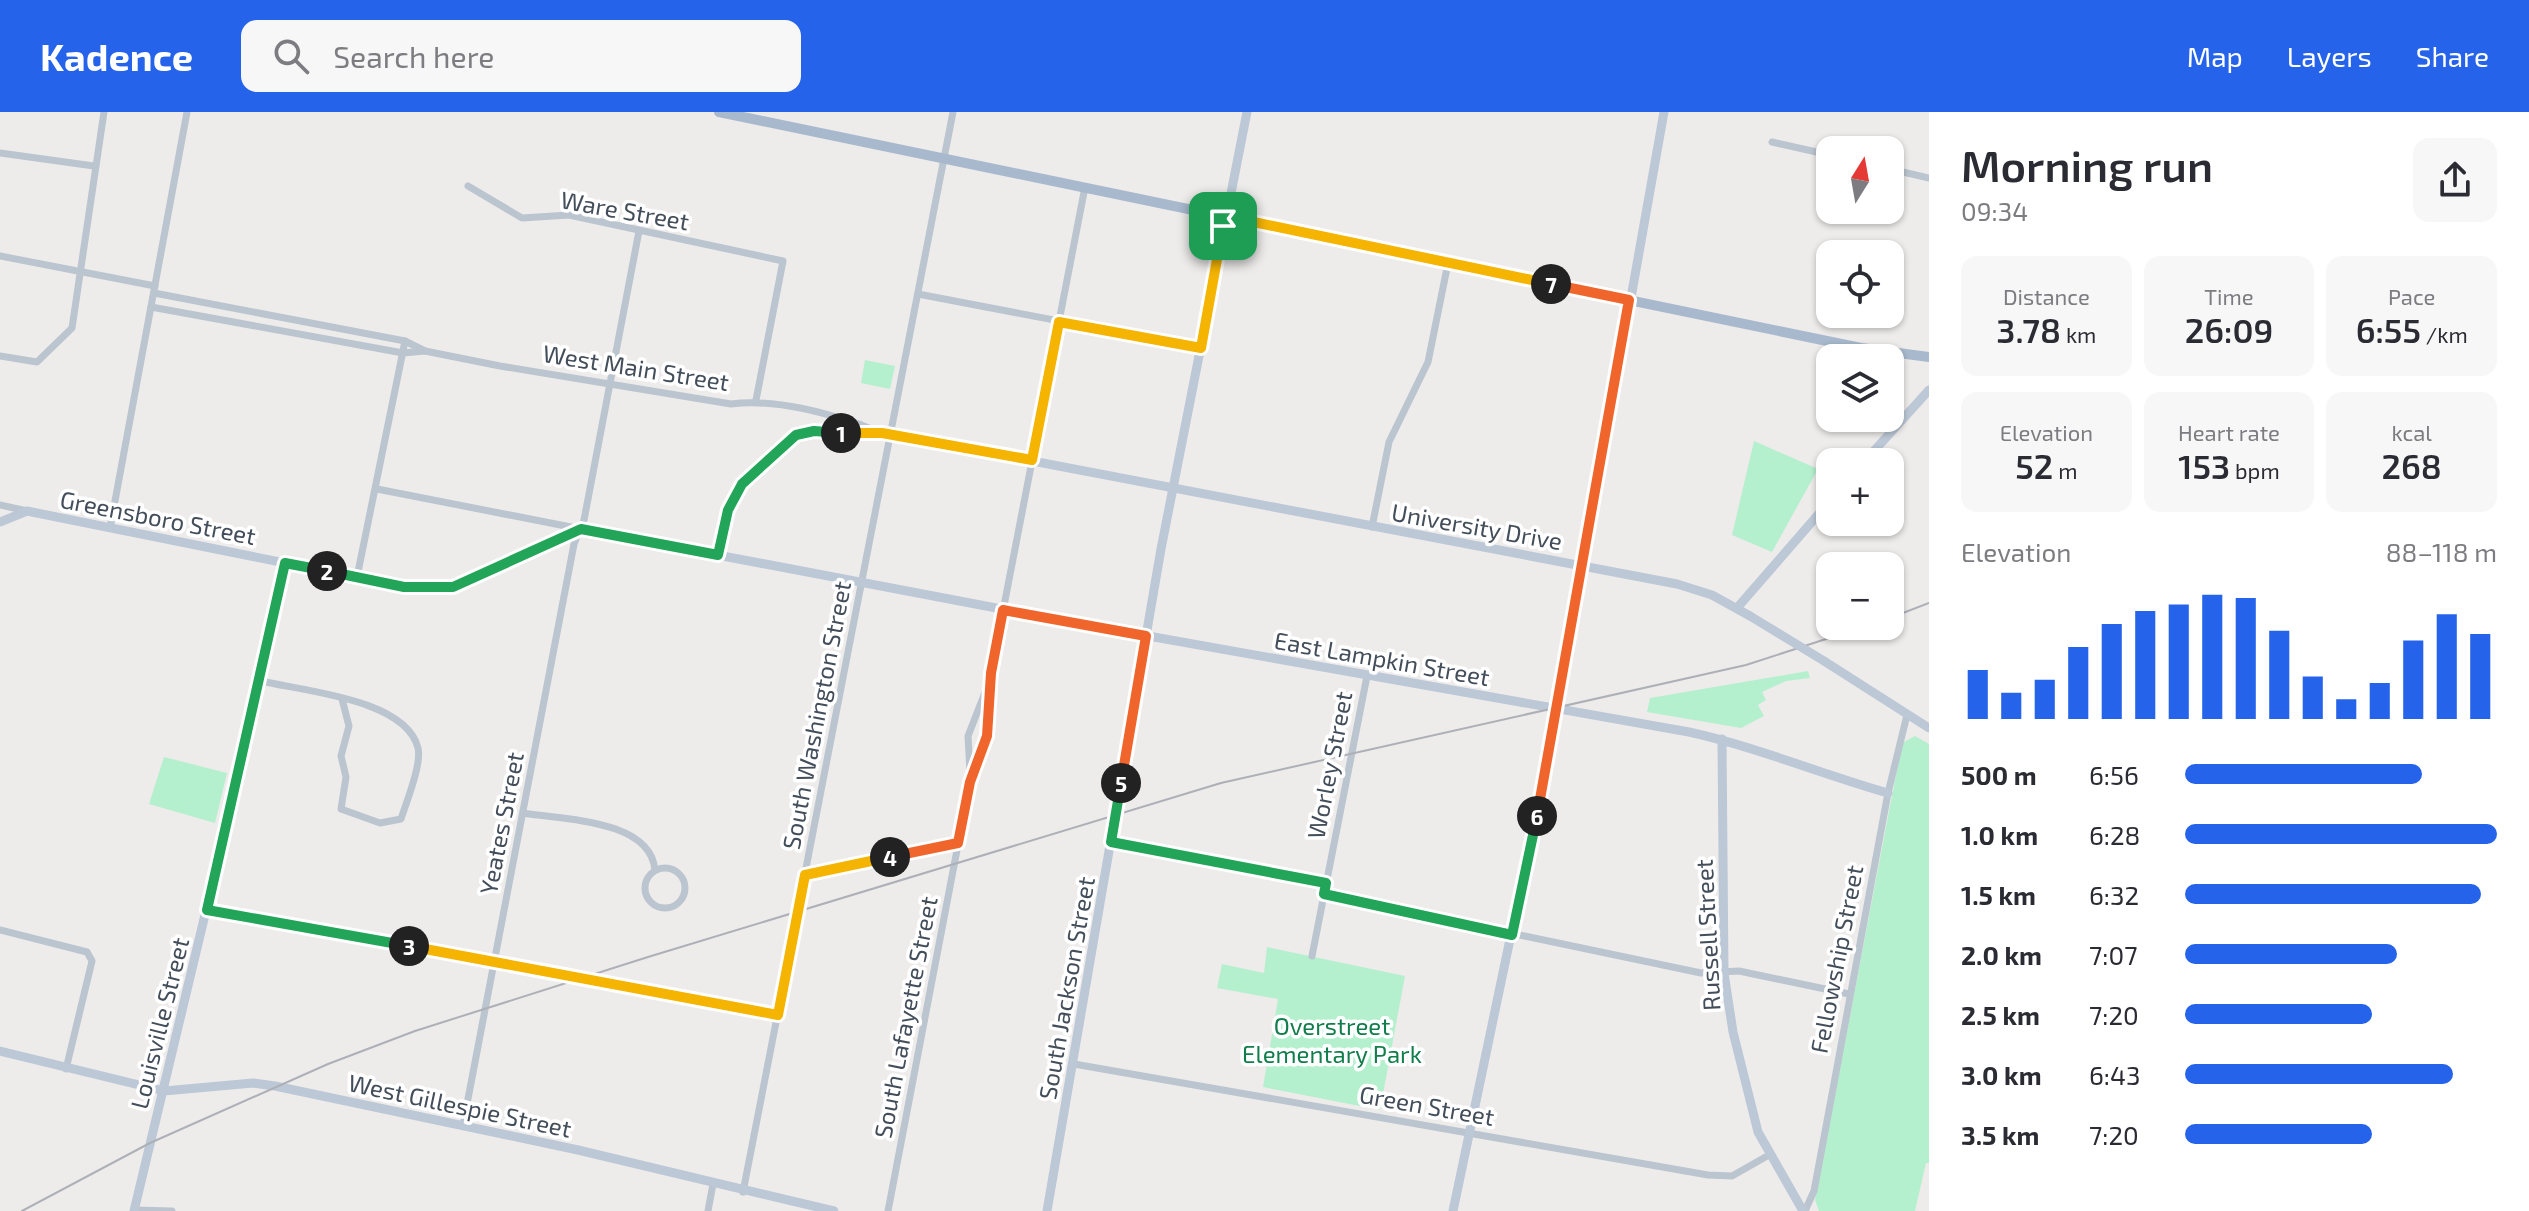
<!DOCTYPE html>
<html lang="en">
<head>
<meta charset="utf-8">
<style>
  :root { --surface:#fff; --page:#f7f7f7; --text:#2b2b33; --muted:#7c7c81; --accent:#2563eb }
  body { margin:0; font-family:"Exo 2",sans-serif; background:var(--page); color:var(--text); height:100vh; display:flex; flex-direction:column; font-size:30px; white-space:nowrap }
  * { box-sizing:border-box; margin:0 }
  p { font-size:26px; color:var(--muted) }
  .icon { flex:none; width:44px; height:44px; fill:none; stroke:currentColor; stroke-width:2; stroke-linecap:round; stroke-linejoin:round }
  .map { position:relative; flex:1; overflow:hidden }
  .side { display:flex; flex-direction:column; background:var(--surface); width:600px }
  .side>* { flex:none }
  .needle { width:52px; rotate:11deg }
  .tools { position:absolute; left:1816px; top:24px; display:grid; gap:16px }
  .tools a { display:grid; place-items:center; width:88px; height:88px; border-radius:16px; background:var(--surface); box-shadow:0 2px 6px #0004; font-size:40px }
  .pin { position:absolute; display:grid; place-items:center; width:68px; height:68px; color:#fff; margin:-34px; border-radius:16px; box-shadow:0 4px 12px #0006 }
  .km { position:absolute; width:40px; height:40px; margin:-20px; border-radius:50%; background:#222; color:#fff; font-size:22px; line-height:40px; text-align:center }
  .round { display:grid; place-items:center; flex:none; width:84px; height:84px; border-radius:16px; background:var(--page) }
  .headline { display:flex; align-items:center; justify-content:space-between; height:136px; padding:0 32px }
  h1 { font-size:44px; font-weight:600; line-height:60px }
  .stats { display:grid; grid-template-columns:repeat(3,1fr); gap:12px; height:136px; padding:8px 32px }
  .stats div { display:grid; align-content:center; border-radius:16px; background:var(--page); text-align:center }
  .stats b { font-size:34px; font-weight:600 }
  .stats small { font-size:22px; font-weight:400 }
  .stats p { font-size:22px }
  .chart { height:224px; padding:16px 32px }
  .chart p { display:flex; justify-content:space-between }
  .chart svg { width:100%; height:144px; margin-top:8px; stroke:var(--accent); stroke-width:6 }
  ul { padding:0 32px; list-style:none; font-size:26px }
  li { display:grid; grid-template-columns:128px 96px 1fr; align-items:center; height:60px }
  li i { height:20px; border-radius:10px; background:var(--accent) }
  header { display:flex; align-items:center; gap:48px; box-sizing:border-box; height:112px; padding:0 40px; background:var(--accent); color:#fff }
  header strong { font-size:38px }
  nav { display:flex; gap:44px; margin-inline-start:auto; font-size:28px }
  .search { width:560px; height:72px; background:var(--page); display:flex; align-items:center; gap:20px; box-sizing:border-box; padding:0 28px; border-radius:16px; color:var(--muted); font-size:30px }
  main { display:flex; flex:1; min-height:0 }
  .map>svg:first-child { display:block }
  .green { fill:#b5f0ce }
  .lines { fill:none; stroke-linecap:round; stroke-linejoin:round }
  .street { stroke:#bbc5cf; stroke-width:7 }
  .secondary { stroke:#bcc8d6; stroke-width:9 }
  .primary { stroke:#a8b9cd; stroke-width:10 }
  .rail { stroke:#adb0b6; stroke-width:2 }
  .secondary-bridge { stroke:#bcc8d6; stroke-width:9 }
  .split-1-casing { stroke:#fff; stroke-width:16 }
  .split-2-casing { stroke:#fff; stroke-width:16 }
  .split-3-casing { stroke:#fff; stroke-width:16 }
  .split-4-casing { stroke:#fff; stroke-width:16 }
  .split-5-casing { stroke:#fff; stroke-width:16 }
  .split-6-casing { stroke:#fff; stroke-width:16 }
  .split-7-casing { stroke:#fff; stroke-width:16 }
  .split-8-casing { stroke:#fff; stroke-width:16 }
  .split-1 { stroke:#f5b400; stroke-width:10 }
  .split-2 { stroke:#22a559; stroke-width:10 }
  .split-3 { stroke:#22a559; stroke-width:10 }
  .split-4 { stroke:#f5b400; stroke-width:10 }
  .split-5 { stroke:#f0652b; stroke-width:10 }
  .split-6 { stroke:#22a559; stroke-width:10 }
  .split-7 { stroke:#f0652b; stroke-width:10 }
  .split-8 { stroke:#f5b400; stroke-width:10 }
  .labels { text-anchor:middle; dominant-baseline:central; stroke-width:7; stroke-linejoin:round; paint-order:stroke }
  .street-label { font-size:24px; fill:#434e5a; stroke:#fff }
  .park-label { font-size:24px; fill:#117e4c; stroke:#fff }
</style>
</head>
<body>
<header>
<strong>Kadence</strong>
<div class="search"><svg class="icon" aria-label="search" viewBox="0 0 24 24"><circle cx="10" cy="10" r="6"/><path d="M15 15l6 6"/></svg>Search here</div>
<nav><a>Map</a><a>Layers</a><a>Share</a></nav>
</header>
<main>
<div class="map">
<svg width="1929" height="1099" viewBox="0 0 1929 1099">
  <rect width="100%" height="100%" fill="#eeebeb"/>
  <g class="green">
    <polygon points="865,248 895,254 890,277 861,271"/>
    <polygon points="1754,329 1818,357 1772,440 1732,423"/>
    <polygon points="1808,559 1810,566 1786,569 1762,580 1766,588 1758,593 1764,604 1741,616 1647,600 1650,586"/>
    <polygon points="1915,624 1929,632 1929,1051 1926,1051 1915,1099 1819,1099 1815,1088 1902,631"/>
    <polygon points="164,645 227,661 215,711 149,692"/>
    <polygon points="1267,835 1405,864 1380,998 1263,975 1278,887 1217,876 1222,852 1264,861"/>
  </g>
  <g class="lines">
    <g class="street">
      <polyline points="1772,30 1830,43"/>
      <polyline points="0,41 94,54"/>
      <polyline points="1890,57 1929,66"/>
      <polyline points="468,74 522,106 569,103 783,149 756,288"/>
      <polyline points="0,144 155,174"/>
      <path d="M154,181L405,229L425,239L500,254L731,292C770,287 812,297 849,309C864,313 875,320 891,322"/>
      <polyline points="918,182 1201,236"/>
      <polyline points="151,195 403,241 425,239"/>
      <polyline points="0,244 37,250 72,216 104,0"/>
      <polyline points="377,377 581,417"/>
      <polyline points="0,393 27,399"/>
      <polyline points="1372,415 1389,330 1428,250 1448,151"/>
      <polyline points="110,416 187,0"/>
      <path d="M718,443C728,391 734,380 772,343C780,335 790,324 801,321C824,314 846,323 868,319"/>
      <polyline points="357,465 405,229"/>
      <path d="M261,569C303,579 406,587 418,636C422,652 406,691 401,707L380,711L341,697L346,665L341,644L349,614L342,587"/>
      <polyline points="970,661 968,624 986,578"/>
      <path d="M523,701C563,708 650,707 655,758"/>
      <polyline points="1111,730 1326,771"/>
      <circle cx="665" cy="776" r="20"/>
      <polyline points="805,763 958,731"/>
      <polyline points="1324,782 1701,861 1739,859 1849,882"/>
      <polyline points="207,798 778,903"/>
      <polyline points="0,818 87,840 92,849 66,957"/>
      <polyline points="1312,844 1367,564"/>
      <polyline points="1074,952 1708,1063 1732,1064 1769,1043"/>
      <polyline points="463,1013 574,432 584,408 639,119"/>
      <polyline points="743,1080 953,0"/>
      <polyline points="135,1098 172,1099"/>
      <polyline points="708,1099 713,1072"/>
      <polyline points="888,1099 970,670 987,624 991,561 1085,75"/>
      <polyline points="1805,1099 1814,1079 1888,681 1907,603"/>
    </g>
    <g class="secondary">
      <polyline points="891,322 1677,472 1712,483 1750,504"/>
      <polyline points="1864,350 1929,278"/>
      <path d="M0,410L27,399L404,475H453L581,417L1075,511L1689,620C1757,635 1821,662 1888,681"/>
      <polyline points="1737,496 1830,389"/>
      <polyline points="1824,549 1929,616"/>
      <polyline points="1722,627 1724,861 1733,920 1758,1020 1803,1099"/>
      <polyline points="0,939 164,979 253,971 275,974 578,1038 834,1099"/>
      <polyline points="134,1099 261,569 285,451"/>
      <polyline points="1047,1099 1161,437 1247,0"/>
      <polyline points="1453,1099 1556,608 1664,0"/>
    </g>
    <polyline class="primary" points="719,0 1861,236 1929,245"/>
    <g class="rail">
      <polyline points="1890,506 1929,491"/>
      <polyline points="22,1099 150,1031 328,952 415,919 648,845 1221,671 1746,553 1866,514"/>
    </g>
    <polyline class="secondary-bridge" points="1750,504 1824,549"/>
  </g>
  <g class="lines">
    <defs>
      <polyline id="split-1" points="841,321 882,321 1032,348 1059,210 1201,236 1223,114"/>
      <polyline id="split-2" points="327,459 404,475 453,475 581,417 718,443 728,398 742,372 796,323 814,319 841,321"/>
      <polyline id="split-3" points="327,459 285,451 207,798 409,834"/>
      <polyline id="split-4" points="409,834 778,903 805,763 890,745"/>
      <polyline id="split-5" points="890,745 958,731 970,670 987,624 991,561 1003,498 1146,524 1121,671"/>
      <polyline id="split-6" points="1121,671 1111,730 1326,771 1324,782 1512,823 1537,704"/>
      <polyline id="split-7" points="1537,704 1629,188 1551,172"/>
      <polyline id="split-8" points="1223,114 1225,104 1551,172"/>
    </defs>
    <use href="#split-1" class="split-1-casing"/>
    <use href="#split-2" class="split-2-casing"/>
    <use href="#split-3" class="split-3-casing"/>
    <use href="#split-4" class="split-4-casing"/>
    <use href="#split-5" class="split-5-casing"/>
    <use href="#split-6" class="split-6-casing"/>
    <use href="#split-7" class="split-7-casing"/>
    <use href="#split-8" class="split-8-casing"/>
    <use href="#split-1" class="split-1"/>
    <use href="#split-2" class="split-2"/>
    <use href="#split-3" class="split-3"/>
    <use href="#split-4" class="split-4"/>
    <use href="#split-5" class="split-5"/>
    <use href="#split-6" class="split-6"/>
    <use href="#split-7" class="split-7"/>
    <use href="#split-8" class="split-8"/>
  </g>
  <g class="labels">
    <g class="street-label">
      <text transform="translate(625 98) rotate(10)">Ware Street</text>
      <text transform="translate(636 255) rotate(9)">West Main Street</text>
      <text transform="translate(158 405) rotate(11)">Greensboro Street</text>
      <text transform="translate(1477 414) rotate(10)">University Drive</text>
      <text transform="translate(1382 546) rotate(10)">East Lampkin Street</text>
      <text transform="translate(816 603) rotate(-79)">South Washington Street</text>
      <text transform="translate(1329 653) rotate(-79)">Worley Street</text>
      <text transform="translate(501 711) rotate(-79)">Yeates Street</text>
      <text transform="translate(1707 823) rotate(-93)">Russell Street</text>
      <text transform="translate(1836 847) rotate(-79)">Fellowship Street</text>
      <text transform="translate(1066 876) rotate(-80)">South Jackson Street</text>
      <text transform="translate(905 905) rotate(-79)">South Lafayette Street</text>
      <text transform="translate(159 911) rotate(-76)">Louisville Street</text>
      <text transform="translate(460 993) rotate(12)">West Gillespie Street</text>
      <text transform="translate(1427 993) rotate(10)">Green Street</text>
    </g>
    <g class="park-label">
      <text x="1332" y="913">Overstreet<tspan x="1332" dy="28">Elementary Park</tspan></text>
    </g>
  </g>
</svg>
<div class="tools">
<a><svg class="needle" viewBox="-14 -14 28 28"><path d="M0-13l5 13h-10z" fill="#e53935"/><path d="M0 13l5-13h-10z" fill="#7c7c81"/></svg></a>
<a><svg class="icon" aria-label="locate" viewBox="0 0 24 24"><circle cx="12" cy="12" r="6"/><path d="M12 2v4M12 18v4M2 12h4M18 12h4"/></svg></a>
<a><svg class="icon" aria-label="layers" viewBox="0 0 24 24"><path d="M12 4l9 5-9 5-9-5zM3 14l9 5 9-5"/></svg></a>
<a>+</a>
<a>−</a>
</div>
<div class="pin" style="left:1223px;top:114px;background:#1e9e55"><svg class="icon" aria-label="arrive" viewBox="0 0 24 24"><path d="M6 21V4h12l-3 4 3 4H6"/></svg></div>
<b class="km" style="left:841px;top:321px">1</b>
<b class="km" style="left:327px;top:459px">2</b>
<b class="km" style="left:409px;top:834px">3</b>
<b class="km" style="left:890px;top:745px">4</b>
<b class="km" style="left:1121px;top:671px">5</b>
<b class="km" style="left:1537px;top:704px">6</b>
<b class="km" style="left:1551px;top:172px">7</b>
</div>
<section class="side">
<div class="headline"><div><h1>Morning run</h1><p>09:34</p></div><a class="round"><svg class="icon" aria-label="share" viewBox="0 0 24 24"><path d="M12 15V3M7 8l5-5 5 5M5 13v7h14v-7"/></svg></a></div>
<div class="stats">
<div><p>Distance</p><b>3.78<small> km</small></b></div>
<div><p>Time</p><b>26:09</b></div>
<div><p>Pace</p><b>6:55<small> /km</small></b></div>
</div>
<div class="stats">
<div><p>Elevation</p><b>52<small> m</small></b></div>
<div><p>Heart rate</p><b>153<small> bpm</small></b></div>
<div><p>kcal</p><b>268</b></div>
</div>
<div class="chart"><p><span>Elevation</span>88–118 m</p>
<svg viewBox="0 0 160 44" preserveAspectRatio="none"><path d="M5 44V29M15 44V36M25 44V32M35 44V22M45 44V15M55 44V11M65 44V9M75 44V6M85 44V7M95 44V17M105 44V31M115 44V38M125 44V33M135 44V20M145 44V12M155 44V18"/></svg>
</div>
<ul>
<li><b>500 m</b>6:56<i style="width:76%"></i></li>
<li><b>1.0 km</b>6:28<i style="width:100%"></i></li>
<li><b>1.5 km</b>6:32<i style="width:95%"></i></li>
<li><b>2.0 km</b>7:07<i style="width:68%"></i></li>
<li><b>2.5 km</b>7:20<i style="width:60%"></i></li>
<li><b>3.0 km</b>6:43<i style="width:86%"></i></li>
<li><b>3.5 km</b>7:20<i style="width:60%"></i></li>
</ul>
</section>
</main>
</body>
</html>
